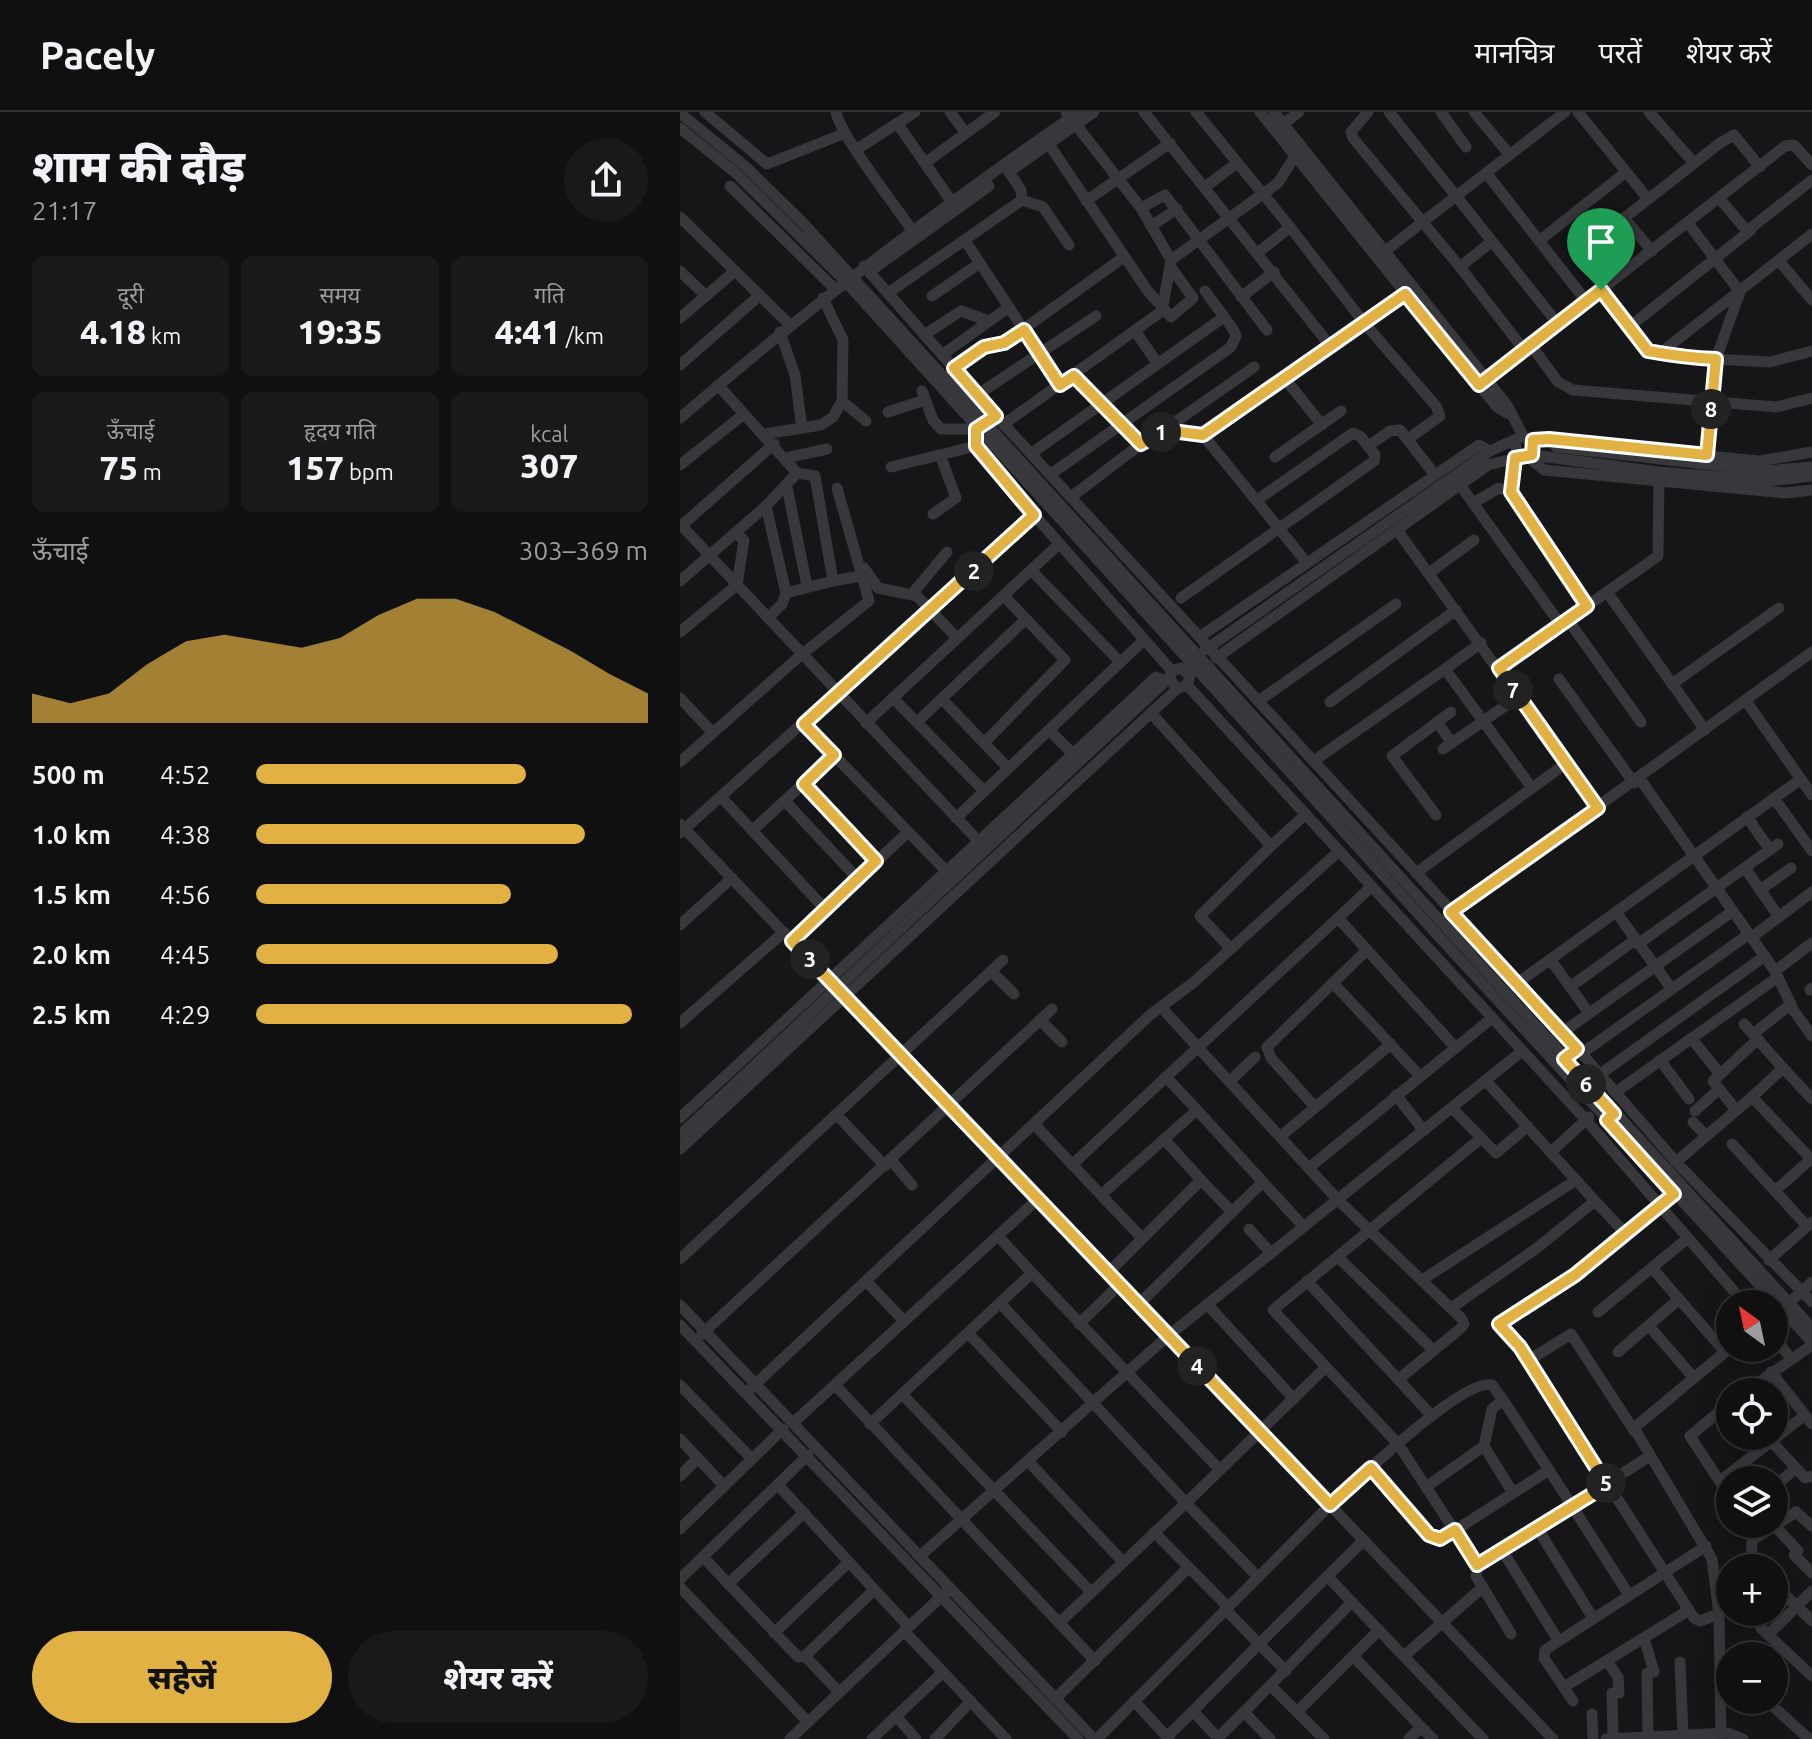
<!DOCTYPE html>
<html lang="hi">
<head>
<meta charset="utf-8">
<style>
  :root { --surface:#101011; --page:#19191a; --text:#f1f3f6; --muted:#9c9d9f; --line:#303031; --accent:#e1b243 }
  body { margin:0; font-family:Ubuntu,"Noto Sans Devanagari",sans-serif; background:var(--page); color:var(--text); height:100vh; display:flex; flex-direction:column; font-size:30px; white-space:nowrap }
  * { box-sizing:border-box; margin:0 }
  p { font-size:26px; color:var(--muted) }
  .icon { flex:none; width:44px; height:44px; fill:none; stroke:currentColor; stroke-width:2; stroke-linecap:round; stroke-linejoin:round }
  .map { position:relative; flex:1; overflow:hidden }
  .panel { display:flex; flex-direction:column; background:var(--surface); width:680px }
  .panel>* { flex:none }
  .needle { width:52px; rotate:327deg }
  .controls { position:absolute; left:1036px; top:1178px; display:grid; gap:16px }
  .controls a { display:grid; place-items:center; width:72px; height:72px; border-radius:50%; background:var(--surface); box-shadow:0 8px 32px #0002,0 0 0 2px var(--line); font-size:40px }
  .pin { position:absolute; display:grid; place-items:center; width:68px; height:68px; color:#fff; margin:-82px -34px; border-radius:50% 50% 50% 0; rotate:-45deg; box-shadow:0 0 8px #0007 }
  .pin .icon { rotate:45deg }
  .km { position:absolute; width:40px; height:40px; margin:-20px; border-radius:50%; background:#222; color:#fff; font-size:22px; line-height:40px; text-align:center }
  .round { display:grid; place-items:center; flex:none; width:84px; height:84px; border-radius:42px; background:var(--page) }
  .summary { display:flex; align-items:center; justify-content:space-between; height:136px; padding:0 32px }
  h1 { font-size:44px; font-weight:800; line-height:60px }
  .stats { display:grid; grid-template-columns:repeat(3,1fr); gap:12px; height:136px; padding:8px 32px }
  .stats div { display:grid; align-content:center; border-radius:12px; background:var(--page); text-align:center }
  .stats b { font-size:34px; font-weight:800 }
  .stats small { font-size:22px; font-weight:400 }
  .stats p { font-size:22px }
  .chart { height:224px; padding:16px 32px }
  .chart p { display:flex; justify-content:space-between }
  .chart svg { width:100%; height:144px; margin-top:8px; fill:var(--accent); opacity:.7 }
  .action { display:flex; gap:16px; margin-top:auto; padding:16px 32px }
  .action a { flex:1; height:92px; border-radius:48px; background:var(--accent); color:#111; font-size:32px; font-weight:800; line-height:92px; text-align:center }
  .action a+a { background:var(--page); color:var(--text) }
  ul { padding:0 32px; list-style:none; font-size:26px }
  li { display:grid; grid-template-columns:128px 96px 1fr; align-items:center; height:60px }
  li i { height:20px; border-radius:10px; background:var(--accent) }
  header { display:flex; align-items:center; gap:48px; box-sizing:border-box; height:112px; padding:0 40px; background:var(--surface); border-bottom:2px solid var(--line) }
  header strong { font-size:38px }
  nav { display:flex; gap:44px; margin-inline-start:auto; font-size:28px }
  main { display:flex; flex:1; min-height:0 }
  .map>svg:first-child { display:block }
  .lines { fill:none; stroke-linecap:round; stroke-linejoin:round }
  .minor { stroke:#37373c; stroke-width:11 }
  .route-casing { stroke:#fff; stroke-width:16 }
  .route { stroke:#e1b243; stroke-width:10 }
</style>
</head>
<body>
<header>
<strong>Pacely</strong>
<nav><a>मानचित्र</a><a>परतें</a><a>शेयर करें</a></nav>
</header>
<main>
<section class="panel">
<div class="summary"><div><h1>शाम की दौड़</h1><p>21:17</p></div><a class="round"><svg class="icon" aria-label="share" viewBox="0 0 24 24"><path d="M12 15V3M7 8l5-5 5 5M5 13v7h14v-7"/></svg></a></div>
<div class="stats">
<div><p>दूरी</p><b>4.18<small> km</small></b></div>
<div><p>समय</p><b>19:35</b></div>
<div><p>गति</p><b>4:41<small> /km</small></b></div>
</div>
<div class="stats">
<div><p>ऊँचाई</p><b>75<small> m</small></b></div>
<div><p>हृदय गति</p><b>157<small> bpm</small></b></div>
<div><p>kcal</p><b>307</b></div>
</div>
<div class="chart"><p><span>ऊँचाई</span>303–369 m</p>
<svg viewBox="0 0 160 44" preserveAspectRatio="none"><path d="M0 44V35L10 38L20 35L30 26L40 19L50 17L60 19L70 21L80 18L90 11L100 6L110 6L120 10L130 16L140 22L150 29L160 35V44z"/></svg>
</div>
<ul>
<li><b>500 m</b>4:52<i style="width:69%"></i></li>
<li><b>1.0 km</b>4:38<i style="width:84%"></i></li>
<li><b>1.5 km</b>4:56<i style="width:65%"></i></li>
<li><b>2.0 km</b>4:45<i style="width:77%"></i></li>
<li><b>2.5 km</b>4:29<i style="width:96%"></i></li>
</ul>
<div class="action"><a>सहेजें</a><a>शेयर करें</a></div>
</section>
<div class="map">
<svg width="1132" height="1627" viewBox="0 0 1132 1627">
  <rect width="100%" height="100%" fill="#161517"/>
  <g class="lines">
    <g class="minor">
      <polyline points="25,0 87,52 163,22"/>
      <path d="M156,0C160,23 215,93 232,118"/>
      <polyline points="270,0 285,20"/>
      <polyline points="386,0 461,96 491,148"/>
      <polyline points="464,0 652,236"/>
      <polyline points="516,0 610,115"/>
      <polyline points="580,0 799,273 818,296 829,302"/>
      <polyline points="594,0 827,293 843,324"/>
      <polyline points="688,0 671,20 673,26 780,155"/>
      <polyline points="709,0 878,212"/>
      <polyline points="761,0 786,35"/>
      <polyline points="794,0 829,42"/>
      <polyline points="898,0 968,87"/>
      <polyline points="969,0 1014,51"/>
      <polyline points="0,1 66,55 123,111 1132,1216"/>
      <polyline points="217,11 276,96"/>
      <polyline points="0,16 58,63 165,169 753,818 1132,1230"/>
      <polyline points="597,17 619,0"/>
      <polyline points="364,25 467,178 491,205 513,186 490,154"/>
      <polyline points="177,37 235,0"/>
      <polyline points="245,51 315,0"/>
      <polyline points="333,57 414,0"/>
      <polyline points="807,62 906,189"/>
      <polyline points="50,74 155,177"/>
      <polyline points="525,75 557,51"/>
      <polyline points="1039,86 1067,119 1132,68"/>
      <polyline points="342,88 363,95 389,133"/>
      <polyline points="406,89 490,31"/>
      <polyline points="461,96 485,83 587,218"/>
      <polyline points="0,105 109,212"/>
      <polyline points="944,106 972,139"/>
      <polyline points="1008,111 1060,180 1036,247 1027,343"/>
      <polyline points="471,114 497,97"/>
      <polyline points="859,129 946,60"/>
      <polyline points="286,130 380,273"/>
      <polyline points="811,130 780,155 844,238"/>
      <polyline points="579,140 610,115 685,212 756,294 760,304 728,327"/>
      <polyline points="700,143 885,0"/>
      <polyline points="1099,149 1132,188"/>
      <polyline points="184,154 316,304 883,920 996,1050 1132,1190"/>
      <polyline points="0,159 26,184"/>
      <polyline points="189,160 309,74"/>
      <polyline points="934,167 912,139 911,132 1040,31 1054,23 1080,55"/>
      <polyline points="921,178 961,233 976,241 984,238 1132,122"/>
      <polyline points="208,181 342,88 341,78 325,54"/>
      <polyline points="252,184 300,151"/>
      <polyline points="561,185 594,160"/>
      <polyline points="0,206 55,159"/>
      <polyline points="948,216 1071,118"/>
      <polyline points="455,219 478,252"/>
      <polyline points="100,220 115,263 122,316"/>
      <polyline points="244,223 281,199 309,209"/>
      <polyline points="851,233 878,270 893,278 1096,295 1132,286"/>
      <polyline points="984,238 994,245 1090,250 1132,239"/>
      <polyline points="262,243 329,195"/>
      <polyline points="0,253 80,183"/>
      <polyline points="274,256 304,235 327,229 444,145"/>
      <polyline points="394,264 458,331 465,331 484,318 523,323 652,236 733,175"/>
      <polyline points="606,268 642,313"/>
      <polyline points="799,273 1105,34 1114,33 1132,53"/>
      <polyline points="242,279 253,308 261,317 296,317"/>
      <polyline points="297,283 416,204"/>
      <polyline points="162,289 186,309"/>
      <polyline points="208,300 245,288"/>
      <path d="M0,306C128,196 260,95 399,0"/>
      <polyline points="324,312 482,199 491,148 598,71 615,44"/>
      <polyline points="302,313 294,322 296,334 311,354 492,559"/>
      <polyline points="484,318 574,255"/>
      <polyline points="84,322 141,313 153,305 162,289 163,228 143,186"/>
      <polyline points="523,323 627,451"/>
      <polyline points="853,328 1080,349 1132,340"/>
      <polyline points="688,334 710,319 720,318 755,363"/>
      <polyline points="876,335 1085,359 1132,355"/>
      <polyline points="352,341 544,205"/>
      <polyline points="852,343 979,360 1089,369 1132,364"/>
      <polyline points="595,345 661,299"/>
      <polyline points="848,345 864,358 1105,381 1132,378"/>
      <polyline points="105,346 147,337"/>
      <polyline points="0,353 64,302"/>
      <polyline points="211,355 296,334"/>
      <polyline points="371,362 551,235 556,224 553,217 525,179"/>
      <polyline points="780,373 881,513"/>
      <polyline points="107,375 127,474"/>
      <polyline points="831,380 835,346"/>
      <polyline points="391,385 461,332"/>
      <polyline points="793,391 819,376 831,380 907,494 819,556"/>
      <polyline points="86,394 106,481 102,492 88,506"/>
      <polyline points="253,402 276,386 260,343"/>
      <polyline points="0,412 304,735"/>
      <polyline points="0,415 94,332"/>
      <polyline points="717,418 918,696"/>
      <polyline points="184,456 198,476 237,484 277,526"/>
      <polyline points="351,458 440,550"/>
      <polyline points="749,461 794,428"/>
      <polyline points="0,469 86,394 117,361 38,273"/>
      <polyline points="153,469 181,464"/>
      <polyline points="927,480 1025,618"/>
      <polyline points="106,481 153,469 135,364 117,361"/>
      <polyline points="232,482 267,440"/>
      <polyline points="501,486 694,349 695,343 681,325 673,321 577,388"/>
      <polyline points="907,494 978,444 979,364"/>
      <polyline points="888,508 961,610"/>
      <polyline points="0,520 57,473 64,428 55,421"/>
      <polyline points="521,524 799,333 810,339"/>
      <polyline points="801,531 765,557 852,676"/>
      <polyline points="525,538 810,339 843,324 855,333 852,343 844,346 837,343 835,329"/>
      <polyline points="536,546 808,353 840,345"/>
      <polyline points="879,567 954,671"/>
      <polyline points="992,572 1099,496"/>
      <polyline points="507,573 906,1008 1065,1192"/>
      <polyline points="0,586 33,621"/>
      <polyline points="213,586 304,679"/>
      <polyline points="262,587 328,656"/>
      <polyline points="580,588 716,492"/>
      <polyline points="1066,589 1132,683"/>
      <polyline points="650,590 776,498"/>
      <polyline points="471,601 591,734 626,702"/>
      <polyline points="237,610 346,507"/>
      <polyline points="757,610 772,631"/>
      <polyline points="186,611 379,432"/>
      <polyline points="124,612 271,764"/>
      <polyline points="369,618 395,644"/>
      <polyline points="304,631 385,548 324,484"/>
      <polyline points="763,637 838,585"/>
      <polyline points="635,648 765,557"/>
      <polyline points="0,650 121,543 189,489 157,376"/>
      <polyline points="960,667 1095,859 1114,899 1132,924"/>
      <polyline points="124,672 196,749"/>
      <polyline points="42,686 145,797"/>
      <polyline points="1094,686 1132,739"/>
      <polyline points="105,689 178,767"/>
      <polyline points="756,703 712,644 771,600"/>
      <polyline points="1067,705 1090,738"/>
      <polyline points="276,706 464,528"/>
      <polyline points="0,712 650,1393 417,1627"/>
      <polyline points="73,718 154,643"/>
      <polyline points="0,721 354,403"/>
      <polyline points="1065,756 1099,805"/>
      <polyline points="736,761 885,652"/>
      <polyline points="1080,778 1111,756"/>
      <polyline points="771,800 1132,540"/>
      <polyline points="936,800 991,876"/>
      <polyline points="658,806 691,775"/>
      <polyline points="0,813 52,766"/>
      <polyline points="1072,825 1132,780"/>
      <polyline points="112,829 228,720"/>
      <polyline points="958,832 1098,732"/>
      <polyline points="551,837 520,804 591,734"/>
      <polyline points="870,847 909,901"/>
      <polyline points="311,859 334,882"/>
      <polyline points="1095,859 1132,831"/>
      <polyline points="653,871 740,964"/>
      <polyline points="836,872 1121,667"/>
      <polyline points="890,875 955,828"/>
      <polyline points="1130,878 1132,876"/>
      <polyline points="481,895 658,1088 781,1206 784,1212 781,1216 719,1267"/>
      <polyline points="360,908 382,930"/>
      <polyline points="0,911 104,820"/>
      <polyline points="1064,912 1103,956"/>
      <polyline points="883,920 1053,799"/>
      <polyline points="1073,922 1111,892"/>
      <polyline points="1011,926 1040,962"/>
      <polyline points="901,942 1069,822"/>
      <polyline points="980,948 1009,987"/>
      <polyline points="919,963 1085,844"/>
      <polyline points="550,969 575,945"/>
      <polyline points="806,969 915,1089"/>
      <polyline points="936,980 1098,865"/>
      <polyline points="716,983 744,1019"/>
      <polyline points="1072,985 1103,956 1132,987"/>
      <polyline points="635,995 591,946 587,935 687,838"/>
      <polyline points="772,996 816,1041 848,1014"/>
      <polyline points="517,998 624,1115"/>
      <polyline points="1056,998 1033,969 1078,927"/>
      <polyline points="1015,999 1038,978"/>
      <polyline points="156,1002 205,1054"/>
      <polyline points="0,1006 476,565 486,569"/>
      <polyline points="1013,1010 1026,1024"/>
      <polyline points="355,1013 421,1083 517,998 486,965 658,806 775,935"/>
      <polyline points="0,1023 489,566"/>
      <polyline points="601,1024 711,932"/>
      <polyline points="484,1027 521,1068"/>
      <polyline points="1052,1032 1095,1079 1131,1047"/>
      <polyline points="0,1037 473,599 497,577 507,573 510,564 501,556 492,559 489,566 497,577"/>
      <polyline points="871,1040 909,1005"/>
      <polyline points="211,1048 232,1073"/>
      <polyline points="996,1050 1072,985 1132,1048"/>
      <polyline points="392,1053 486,965"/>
      <polyline points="630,1055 812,906"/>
      <polyline points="1095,1079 1127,1114"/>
      <polyline points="421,1083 462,1126"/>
      <polyline points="985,1089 895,1163 822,1209 819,1215 840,1235 1014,1506 1020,1509 1039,1502 1041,1621"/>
      <polyline points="569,1117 591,1141"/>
      <polyline points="658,1145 753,1238"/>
      <polyline points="0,1147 323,848"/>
      <polyline points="1089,1148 1132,1110"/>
      <polyline points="972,1156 1045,1240"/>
      <polyline points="352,1161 540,1358"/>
      <polyline points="428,1161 521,1068 552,1100 583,1070"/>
      <polyline points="742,1168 896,1068"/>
      <polyline points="627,1169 752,1304"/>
      <polyline points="187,1170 224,1209"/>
      <polyline points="320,1191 506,1391 646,1255"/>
      <polyline points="1109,1191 1132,1170"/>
      <polyline points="527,1192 614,1287"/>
      <polyline points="0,1193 414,1627"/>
      <polyline points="458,1193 552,1100"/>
      <polyline points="771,1196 857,1136 915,1089 946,1122"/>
      <polyline points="918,1200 1008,1126"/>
      <polyline points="399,1212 439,1173"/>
      <polyline points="0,1213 398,1627"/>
      <polyline points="969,1214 1014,1266"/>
      <polyline points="288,1221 382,1320"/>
      <polyline points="21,1223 372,897"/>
      <polyline points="1094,1226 1110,1245"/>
      <polyline points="938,1240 999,1187"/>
      <polyline points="849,1248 891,1222 955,1320"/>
      <polyline points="1091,1260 1132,1312"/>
      <polyline points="0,1273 72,1347"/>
      <polyline points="155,1273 415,1549"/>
      <polyline points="67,1280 470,903 514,870 659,739"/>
      <polyline points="1065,1280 1132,1233"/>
      <polyline points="222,1282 411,1480"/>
      <polyline points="823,1288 869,1358"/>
      <polyline points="1050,1291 1010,1324 1050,1385"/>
      <polyline points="113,1311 359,1086"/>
      <polyline points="190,1312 352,1161 318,1124"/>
      <polyline points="0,1327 44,1374"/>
      <polyline points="1092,1330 1125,1366 1132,1364"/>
      <polyline points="804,1334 833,1381"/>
      <polyline points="348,1349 443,1450"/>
      <polyline points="691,1356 754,1427 768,1423 869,1358 949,1483"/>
      <polyline points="0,1364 18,1346"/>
      <polyline points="1040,1369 1125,1303"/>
      <polyline points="98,1373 228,1514"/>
      <path d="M746,1375L804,1334L812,1297L823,1288L812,1273C783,1265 676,1370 650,1393L873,1627"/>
      <polyline points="1094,1375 1116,1356"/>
      <polyline points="1067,1412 1076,1425"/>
      <polyline points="1094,1413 1118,1439"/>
      <polyline points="857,1416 913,1506"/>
      <polyline points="0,1417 103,1317"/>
      <polyline points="474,1420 547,1494"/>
      <polyline points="822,1438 878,1528"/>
      <polyline points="1114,1443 1132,1461"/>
      <polyline points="240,1444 488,1224 842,939"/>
      <polyline points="23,1445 118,1545 125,1544 194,1478"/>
      <polyline points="797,1453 718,1332 593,1198 800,1027"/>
      <polyline points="1071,1456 1072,1428 1116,1400 1132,1414"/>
      <polyline points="647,1464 803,1627"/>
      <polyline points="0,1467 128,1343"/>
      <polyline points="48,1472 124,1401"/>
      <polyline points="1094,1472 1132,1509"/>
      <polyline points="0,1475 128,1610"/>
      <polyline points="1075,1500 1081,1516 1132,1564"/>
      <polyline points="1039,1502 1032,1447 954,1316 1050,1236"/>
      <polyline points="379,1511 506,1391 578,1465"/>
      <polyline points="94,1521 169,1450"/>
      <polyline points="831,1522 796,1464 797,1453 970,1344"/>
      <polyline points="1088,1523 1132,1479"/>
      <polyline points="964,1526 974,1560"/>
      <polyline points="125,1544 159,1580"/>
      <polyline points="673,1544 741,1615"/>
      <polyline points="724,1544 803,1475"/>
      <polyline points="927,1549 938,1565 939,1581"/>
      <polyline points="1000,1550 1003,1623"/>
      <polyline points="606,1559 579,1532 684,1428"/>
      <polyline points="263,1560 326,1627"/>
      <polyline points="967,1561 968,1627"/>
      <polyline points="591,1574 644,1627"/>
      <polyline points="884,1575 1009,1498"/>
      <polyline points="932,1581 933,1626"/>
      <polyline points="375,1587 508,1456"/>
      <polyline points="1086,1588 1129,1627"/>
      <polyline points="454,1589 489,1627"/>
      <polyline points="893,1589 864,1546 865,1538 1026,1434"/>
      <polyline points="513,1599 579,1532 545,1497"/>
      <polyline points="564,1600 672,1490"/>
      <polyline points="617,1600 699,1518"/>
      <polyline points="912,1602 913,1627"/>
      <polyline points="216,1604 236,1627"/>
      <polyline points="487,1625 513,1599 539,1627"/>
      <polyline points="538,1626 564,1600 590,1627"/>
      <polyline points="110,1627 267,1479"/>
      <polyline points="192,1627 263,1560 224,1519"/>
      <polyline points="255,1627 291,1589"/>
      <polyline points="729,1627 741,1615 753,1627"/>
      <polyline points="926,1627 1048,1621 1063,1627"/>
    </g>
  </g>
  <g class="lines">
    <defs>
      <path id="route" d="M921,178L968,239C990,243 1011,246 1036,247L1027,343L869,327L853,328L852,343L835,346L831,380L907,494L819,556L918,696L771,800L897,937L884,947L934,1002L927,1008L994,1082L895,1163L819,1212L840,1235L927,1373L797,1453L775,1418L760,1427L749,1423L691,1356L650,1393L112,829L196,749L124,672L154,643L124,612L354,403L296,334V317L316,304L274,256L304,235L324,231L344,218L380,273L394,264L461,332L484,318L523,323L725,182L799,273Z"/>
    </defs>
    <use href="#route" class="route-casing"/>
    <use href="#route" class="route"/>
  </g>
</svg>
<div class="controls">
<a><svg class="needle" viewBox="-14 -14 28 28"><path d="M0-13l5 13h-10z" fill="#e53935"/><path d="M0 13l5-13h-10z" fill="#9c9d9f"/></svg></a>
<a><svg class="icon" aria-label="locate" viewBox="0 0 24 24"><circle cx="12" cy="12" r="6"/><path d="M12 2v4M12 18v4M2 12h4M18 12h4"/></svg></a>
<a><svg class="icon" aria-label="layers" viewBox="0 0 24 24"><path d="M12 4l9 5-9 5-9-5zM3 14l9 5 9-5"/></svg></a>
<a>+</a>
<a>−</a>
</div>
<div class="pin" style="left:921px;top:178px;background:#1e9e55"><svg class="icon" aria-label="arrive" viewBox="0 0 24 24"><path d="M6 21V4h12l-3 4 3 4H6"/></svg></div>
<b class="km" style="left:481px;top:320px">1</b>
<b class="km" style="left:294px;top:459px">2</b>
<b class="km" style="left:130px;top:847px">3</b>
<b class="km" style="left:517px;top:1254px">4</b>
<b class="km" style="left:926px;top:1371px">5</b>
<b class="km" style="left:906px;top:972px">6</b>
<b class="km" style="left:833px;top:578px">7</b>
<b class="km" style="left:1031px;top:297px">8</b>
</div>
</main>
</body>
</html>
